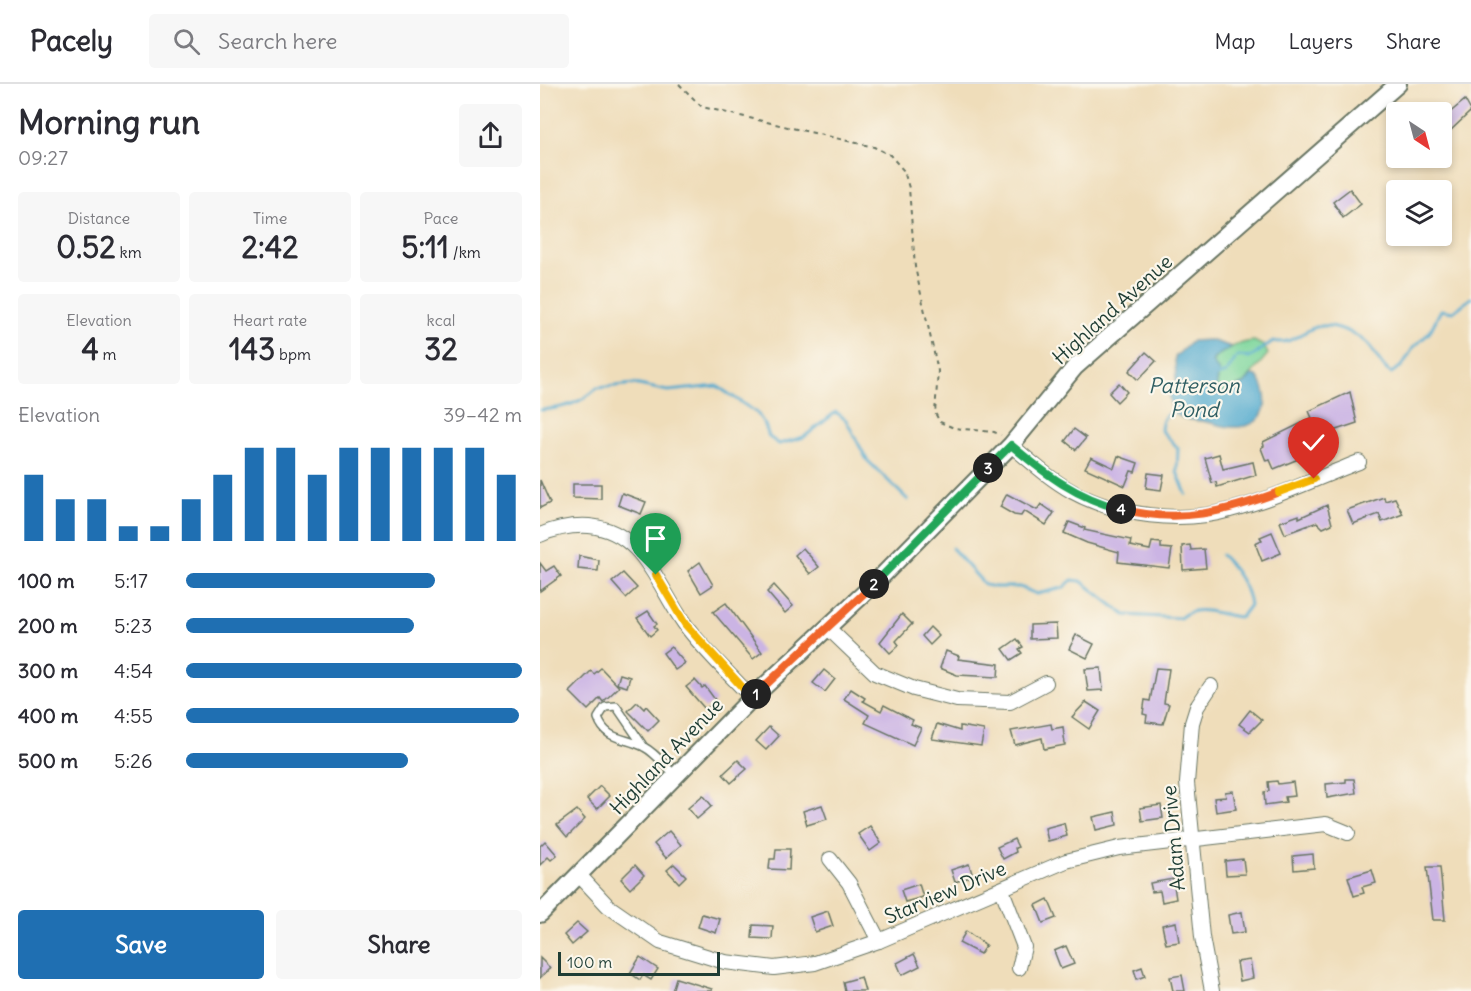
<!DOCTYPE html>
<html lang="en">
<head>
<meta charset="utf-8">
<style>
  :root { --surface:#fff; --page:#f7f7f7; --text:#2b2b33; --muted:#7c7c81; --line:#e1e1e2; --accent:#1f6fb2 }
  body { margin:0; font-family:Delius,sans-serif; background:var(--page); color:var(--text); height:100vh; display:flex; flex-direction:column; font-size:22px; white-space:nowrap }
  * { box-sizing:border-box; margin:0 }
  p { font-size:20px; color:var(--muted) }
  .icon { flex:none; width:33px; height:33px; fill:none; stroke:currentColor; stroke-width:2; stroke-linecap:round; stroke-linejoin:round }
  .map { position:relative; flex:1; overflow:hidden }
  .sheet { display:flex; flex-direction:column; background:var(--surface); width:540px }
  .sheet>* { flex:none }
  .needle { width:39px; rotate:144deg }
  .buttons { position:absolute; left:846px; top:18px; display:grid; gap:12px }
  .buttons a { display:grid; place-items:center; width:66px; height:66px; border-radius:6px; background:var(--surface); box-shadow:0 3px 9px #0003; font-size:30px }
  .scale { position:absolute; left:18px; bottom:15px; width:162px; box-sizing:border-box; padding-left:6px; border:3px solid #1f3d34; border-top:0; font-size:16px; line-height:21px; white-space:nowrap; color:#1f3d34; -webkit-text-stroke:4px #fbf7ec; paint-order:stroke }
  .pin { position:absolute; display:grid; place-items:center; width:51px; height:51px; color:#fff; margin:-62px -26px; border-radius:50% 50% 50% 0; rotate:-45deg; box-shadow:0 0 6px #0007 }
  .pin .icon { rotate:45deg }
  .km { position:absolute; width:30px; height:30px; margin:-15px; border-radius:50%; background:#222; color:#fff; font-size:16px; line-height:30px; text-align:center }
  .round { display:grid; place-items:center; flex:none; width:63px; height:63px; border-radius:6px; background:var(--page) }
  .overview { display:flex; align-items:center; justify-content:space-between; height:102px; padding:0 18px }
  h1 { font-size:33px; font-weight:700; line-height:45px }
  .stats { display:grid; grid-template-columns:repeat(3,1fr); gap:9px; height:102px; padding:6px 18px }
  .stats div { display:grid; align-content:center; border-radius:6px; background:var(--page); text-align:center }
  .stats b { font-size:30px; font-weight:700 }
  .stats small { font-size:16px; font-weight:400 }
  .stats p { font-size:16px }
  .chart { height:168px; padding:12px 18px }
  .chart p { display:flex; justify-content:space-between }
  .chart svg { width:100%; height:108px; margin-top:6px; stroke:var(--accent); stroke-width:6 }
  .primary-button { display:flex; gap:12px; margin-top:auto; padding:12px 18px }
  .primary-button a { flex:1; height:69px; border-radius:6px; background:var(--accent); color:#fff; font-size:24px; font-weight:700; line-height:69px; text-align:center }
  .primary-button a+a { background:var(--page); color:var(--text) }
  ul { padding:0 18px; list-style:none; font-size:20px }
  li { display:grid; grid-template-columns:96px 72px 1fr; align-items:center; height:45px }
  li i { height:15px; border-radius:8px; background:var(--accent) }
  header { display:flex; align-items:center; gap:36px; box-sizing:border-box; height:84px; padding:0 30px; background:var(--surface); border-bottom:2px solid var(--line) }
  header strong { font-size:28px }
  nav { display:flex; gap:33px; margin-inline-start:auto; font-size:21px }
  .search { width:420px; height:54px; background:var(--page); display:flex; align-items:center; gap:15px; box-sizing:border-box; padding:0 21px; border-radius:6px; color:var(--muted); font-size:22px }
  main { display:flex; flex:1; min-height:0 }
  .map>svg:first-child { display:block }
  .green { fill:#7cd69b; stroke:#4e8a68; stroke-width:1.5 }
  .water { fill:#50a9ce; stroke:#387381; stroke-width:1.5 }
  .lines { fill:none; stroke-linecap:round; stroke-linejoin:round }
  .stream { stroke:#50a9ce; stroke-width:3 }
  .building { fill:#cbb4e4 }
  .service-casing { stroke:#687563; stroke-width:10 }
  .minor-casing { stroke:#687563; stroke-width:16 }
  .tertiary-casing { stroke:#687563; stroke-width:20 }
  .path { stroke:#687563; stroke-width:2; stroke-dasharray:4.5 4.5; stroke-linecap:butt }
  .service { stroke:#fff; stroke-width:7 }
  .minor { stroke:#fff; stroke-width:14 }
  .tertiary { stroke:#fff; stroke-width:16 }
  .split-1-casing { stroke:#fff; stroke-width:12 }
  .split-2-casing { stroke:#fff; stroke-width:12 }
  .split-3-casing { stroke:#fff; stroke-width:12 }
  .split-4-casing { stroke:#fff; stroke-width:12 }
  .split-5-casing { stroke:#fff; stroke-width:12 }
  .split-6-casing { stroke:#fff; stroke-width:12 }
  .split-1 { stroke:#f5b400; stroke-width:8 }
  .split-2 { stroke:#f0652b; stroke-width:8 }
  .split-3 { stroke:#22a559; stroke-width:8 }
  .split-4 { stroke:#22a559; stroke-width:8 }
  .split-5 { stroke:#f0652b; stroke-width:8 }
  .split-6 { stroke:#f5b400; stroke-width:8 }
  .labels { text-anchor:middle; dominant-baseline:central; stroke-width:4.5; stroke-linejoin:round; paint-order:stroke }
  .street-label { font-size:20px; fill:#1f3d34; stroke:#fbf7ec }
  .water-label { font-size:21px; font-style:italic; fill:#2e5d62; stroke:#fbf7ec }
</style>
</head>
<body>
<header>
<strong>Pacely</strong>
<div class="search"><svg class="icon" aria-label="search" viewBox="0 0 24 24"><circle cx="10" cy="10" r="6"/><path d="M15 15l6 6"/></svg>Search here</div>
<nav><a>Map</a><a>Layers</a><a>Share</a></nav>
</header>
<main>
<section class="sheet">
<div class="overview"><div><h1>Morning run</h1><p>09:27</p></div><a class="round"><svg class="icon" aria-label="share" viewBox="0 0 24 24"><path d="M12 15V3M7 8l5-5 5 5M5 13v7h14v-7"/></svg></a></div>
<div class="stats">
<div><p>Distance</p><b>0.52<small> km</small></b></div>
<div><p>Time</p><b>2:42</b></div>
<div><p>Pace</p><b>5:11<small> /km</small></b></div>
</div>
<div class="stats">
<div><p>Elevation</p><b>4<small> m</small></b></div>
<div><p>Heart rate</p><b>143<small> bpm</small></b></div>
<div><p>kcal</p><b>32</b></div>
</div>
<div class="chart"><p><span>Elevation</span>39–42 m</p>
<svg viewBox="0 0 160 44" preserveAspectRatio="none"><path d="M5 44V17M15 44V27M25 44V27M35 44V38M45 44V38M55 44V27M65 44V17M75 44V6M85 44V6M95 44V17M105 44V6M115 44V6M125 44V6M135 44V6M145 44V6M155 44V17"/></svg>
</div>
<ul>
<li><b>100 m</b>5:17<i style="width:74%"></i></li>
<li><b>200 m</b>5:23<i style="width:68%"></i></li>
<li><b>300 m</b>4:54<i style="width:100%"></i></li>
<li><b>400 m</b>4:55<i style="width:99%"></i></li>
<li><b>500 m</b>5:26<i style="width:66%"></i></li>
</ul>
<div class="primary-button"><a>Save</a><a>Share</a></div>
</section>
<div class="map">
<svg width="931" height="907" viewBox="0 0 931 907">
  <rect width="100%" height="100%" fill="#fbf7ec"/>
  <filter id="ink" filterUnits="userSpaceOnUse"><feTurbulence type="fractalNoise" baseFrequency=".0167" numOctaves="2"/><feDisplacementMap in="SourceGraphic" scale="12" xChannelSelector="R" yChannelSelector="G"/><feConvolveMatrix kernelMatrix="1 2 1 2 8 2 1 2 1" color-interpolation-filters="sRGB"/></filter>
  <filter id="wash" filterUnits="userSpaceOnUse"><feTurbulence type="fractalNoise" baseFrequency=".008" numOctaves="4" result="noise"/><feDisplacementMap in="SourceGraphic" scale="24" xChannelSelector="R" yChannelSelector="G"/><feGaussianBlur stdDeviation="1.35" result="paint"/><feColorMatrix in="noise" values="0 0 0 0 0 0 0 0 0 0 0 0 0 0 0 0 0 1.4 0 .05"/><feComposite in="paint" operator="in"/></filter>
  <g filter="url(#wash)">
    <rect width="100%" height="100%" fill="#efddba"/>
    <path class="green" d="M714,257L724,262L728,270L704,299L678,311L676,305L679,287L672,278C679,266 701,258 714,257Z"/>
    <path class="water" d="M670,256L692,263L675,273L672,278L679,287L676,305L678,310L704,300L711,291L717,292C732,313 728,341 698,343C687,344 677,340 666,338C656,336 643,337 635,329C631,325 630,318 629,312L636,296L635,273L652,257Z"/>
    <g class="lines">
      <g class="stream">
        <path d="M674,293L686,289L697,272L711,273L733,257C758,264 767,233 799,244C810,247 824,255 831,264C837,272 843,285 851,289L862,282L873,264L889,249L901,226L913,228L931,214"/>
        <path d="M0,326C20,325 42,319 57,304L94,300L128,307L177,302L217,329L225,341L229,353L239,360L264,353L296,328L306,336L327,376L368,416"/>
        <path d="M635,327C625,331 622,334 621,346L638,364L637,388L646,410"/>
        <path d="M412,464L445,501L455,503H480L497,510L523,504L532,496L541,497L585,531L640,534C657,518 680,532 701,533L710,521C708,503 694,483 681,471"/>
      </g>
    </g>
    <g id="blocks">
      <g class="building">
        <polygon points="925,16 931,27 909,48 906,48 902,42 902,35"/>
        <polygon points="810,105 821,120 803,134 793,118"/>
        <polygon points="606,268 616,277 598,296 589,287"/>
        <polygon points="579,299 587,308 577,318 569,309"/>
        <polygon points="810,308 817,339 790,348 792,351 769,361 770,365 766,367 768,371 734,385 730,376 726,377 721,364 724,362 723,358 772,334 769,327"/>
        <polygon points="534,345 546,354 536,366 525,357"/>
        <polygon points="679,370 683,385 713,378 716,391 677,403 676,398 672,399 665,374"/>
        <polygon points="578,372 598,379 595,388 591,387 585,402 545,384 551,373 574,384"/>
        <polygon points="608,389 624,391 621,406 606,404"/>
        <polygon points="0,396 10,419 0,424"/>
        <polygon points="33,400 61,400 61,415 33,414"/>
        <polygon points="82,409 106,418 101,430 78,421"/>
        <polygon points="467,410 497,426 501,420 514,429 506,441 484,427 481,432 474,431 460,423"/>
        <polygon points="844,413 845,417 855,414 863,430 842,438 839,430 813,440 807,426"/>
        <polygon points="787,421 792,440 783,444 777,438 745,450 740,438 759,431 759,434"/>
        <polygon points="529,438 545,444 544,446 591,456 590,462 610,466 612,458 621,459 621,464 632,465 629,484 578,478 579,468 547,459 524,449"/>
        <polygon points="732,448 741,469 722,477 715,459 722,456 720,453"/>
        <polygon points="650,461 651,466 664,465 666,484 643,486 642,462"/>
        <polygon points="263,464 279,483 270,490 255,471"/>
        <polygon points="39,472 59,476 58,487 38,485"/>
        <polygon points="160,478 173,501 161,509 148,487"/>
        <polygon points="0,479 6,487 14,482 21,492 0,507"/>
        <polygon points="83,489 97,504 86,514 72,498"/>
        <polygon points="234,501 253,522 245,529 227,508"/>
        <polygon points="186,519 222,568 213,575 173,528"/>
        <polygon points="108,527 117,540 114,542 117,546 110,552 97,534"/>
        <polygon points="362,530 372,540 356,557 359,561 350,569 340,558"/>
        <polygon points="516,540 517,554 490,555 490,541"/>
        <polygon points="390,543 399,552 390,561 382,552"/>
        <polygon points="536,551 554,560 547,574 529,565"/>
        <polygon points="477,555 483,563 479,565 482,569 471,576 463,565"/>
        <polygon points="131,563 145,579 135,586 123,569"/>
        <polygon points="406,567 419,572 418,575 459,580 458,593 417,591 400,584"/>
        <polygon points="61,584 79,603 63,618 60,614 48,626 30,608 51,587 54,590"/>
        <polygon points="561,584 563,606 548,607 545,585"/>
        <polygon points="616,584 629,585 624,619 629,620 623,640 606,638 607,631 603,630 605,616 610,617"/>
        <polygon points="284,586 295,595 285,608 273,599"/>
        <polygon points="80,590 90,593 87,603 77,600"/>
        <polygon points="155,596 162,604 165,602 176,617 165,625 146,603"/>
        <polygon points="311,605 325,614 323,617 341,627 344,621 373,636 371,640 381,644 373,661 325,639 329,631 304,615"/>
        <polygon points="97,618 104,625 106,622 119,636 108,647 88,627"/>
        <polygon points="546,618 560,627 549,645 532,633"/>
        <polygon points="710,626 722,636 710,648 699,640"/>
        <polygon points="397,640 420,647 420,642 444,646 441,662 392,655"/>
        <polygon points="511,640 512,645 523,643 525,661 504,665 502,654 475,661 471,647"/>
        <polygon points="229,643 239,652 226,666 216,657"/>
        <polygon points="198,676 207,685 191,699 183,690"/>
        <polygon points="806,695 814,695 816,709 787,714 786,700 806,698"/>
        <polygon points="737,697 738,700 753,698 755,712 745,713 746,718 725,721 724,708 729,707 728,698"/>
        <polygon points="60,702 70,712 57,725 47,715"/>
        <polygon points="693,707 696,725 676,728 674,714 686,713 685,708"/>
        <polygon points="163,711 172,722 157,735 148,724"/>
        <polygon points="282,721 287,735 267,741 263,727"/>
        <polygon points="621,721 623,734 602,737 600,724"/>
        <polygon points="37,726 45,735 27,753 17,741"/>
        <polygon points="575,728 577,741 556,746 553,733"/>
        <polygon points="524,739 527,752 508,757 505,744"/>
        <polygon points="330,742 341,759 330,767 318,750"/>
        <polygon points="129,747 141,761 126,774 114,760"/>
        <polygon points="474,755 478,763 475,764 476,768 463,775 457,763"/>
        <polygon points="5,757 17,771 11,776 8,773 0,781 0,762"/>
        <polygon points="236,765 250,765 249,786 229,785 230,775 235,775"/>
        <polygon points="773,770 774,784 754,786 753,772"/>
        <polygon points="703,775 705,790 686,791 685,777"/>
        <polygon points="134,780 146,792 139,799 127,786"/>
        <polygon points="429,780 433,792 415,798 411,786"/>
        <polygon points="95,781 104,791 90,805 81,795"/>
        <polygon points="887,783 900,783 905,836 893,836"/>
        <polygon points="832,786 836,799 822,803 824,809 814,812 808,793"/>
        <polygon points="633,795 636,815 622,818 620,807 612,808 610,799"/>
        <polygon points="379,800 383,813 365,818 361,806"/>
        <polygon points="508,815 516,834 503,839 496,821"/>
        <polygon points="288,827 293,842 275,848 270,833"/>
        <polygon points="702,828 705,848 691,850 688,831"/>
        <polygon points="162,830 180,835 176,849 158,843"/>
        <polygon points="636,838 639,858 626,860 622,841"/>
        <polygon points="37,839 47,848 32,861 24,851"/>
        <polygon points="213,841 233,842 232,855 212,854"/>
        <polygon points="426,847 446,861 440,870 419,859"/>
        <polygon points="526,862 534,880 521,885 514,867"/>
        <polygon points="374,870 380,882 362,891 357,879"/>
        <polygon points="100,873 118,885 111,896 103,891 100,896 90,889"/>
        <polygon points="0,874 10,884 0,894"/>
        <polygon points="710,876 713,894 700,897 697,878"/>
        <polygon points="602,883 605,892 597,895 594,886"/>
        <polygon points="642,891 645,907 633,907 630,893"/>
        <polygon points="321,893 325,907 305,907 303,898"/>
        <polygon points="136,894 172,905 172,907 132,907"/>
      </g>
    </g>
  </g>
  <g filter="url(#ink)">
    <use href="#blocks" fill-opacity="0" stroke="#687563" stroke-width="1.5"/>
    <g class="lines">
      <defs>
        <path id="service" d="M104,663L76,622L65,623L58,634C66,657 85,653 104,663C116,669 126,683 136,692"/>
        <g id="minor">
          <path d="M471,361C491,378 510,395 533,408C577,432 642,440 690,426C734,415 777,394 819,378"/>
          <path d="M0,451C16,444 31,441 49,442C103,447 117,501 144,539C163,566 190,590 212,614"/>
          <polyline points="287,543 335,589 374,605 417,616 470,618 506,599"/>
          <polyline points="671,602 657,623 652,639 647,699 662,853 672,907"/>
          <polyline points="290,775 309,799 339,857"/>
          <polyline points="40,792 68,822 120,858 185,878 234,884 275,879 339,857 526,777 579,764 786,740 808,749"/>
          <polyline points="462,806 484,863 479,884"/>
        </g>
        <polyline id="tertiary" points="0,830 212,614 333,501 471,361 535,283 858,0"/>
      </defs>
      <use href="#service" class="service-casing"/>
      <use href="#minor" class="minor-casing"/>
      <use href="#tertiary" class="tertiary-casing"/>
      <polyline class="path" points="139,0 162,23 334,63 350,71 364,87 369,104 375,183 398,287 395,329 400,338 414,344 454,348 461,351"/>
      <use href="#service" class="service"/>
      <use href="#minor" class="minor"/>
      <use href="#tertiary" class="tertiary"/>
    </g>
  </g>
  <g class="lines" filter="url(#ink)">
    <defs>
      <polyline id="split-1" points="116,491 145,540 212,614 216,610"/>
      <polyline id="split-2" points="216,610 334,500"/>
      <polyline id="split-3" points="334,500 448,384"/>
      <path id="split-4" d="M448,384L471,361C505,390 537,414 581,425"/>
      <path id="split-5" d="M581,425C639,440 686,428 739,408"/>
      <polyline id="split-6" points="739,408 774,395"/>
    </defs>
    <use href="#split-1" class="split-1-casing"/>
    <use href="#split-2" class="split-2-casing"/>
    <use href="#split-3" class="split-3-casing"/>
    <use href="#split-4" class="split-4-casing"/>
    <use href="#split-5" class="split-5-casing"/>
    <use href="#split-6" class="split-6-casing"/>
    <use href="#split-1" class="split-1"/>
    <use href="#split-2" class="split-2"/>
    <use href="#split-3" class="split-3"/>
    <use href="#split-4" class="split-4"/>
    <use href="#split-5" class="split-5"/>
    <use href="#split-6" class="split-6"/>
  </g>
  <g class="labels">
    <g class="street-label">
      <text transform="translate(572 225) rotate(-42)">Highland Avenue</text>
      <text transform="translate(126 672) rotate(-46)">Highland Avenue</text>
      <text transform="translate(633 754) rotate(-95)">Adam Drive</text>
      <text transform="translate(405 808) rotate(-23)">Starview Drive</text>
    </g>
    <g class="water-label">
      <text x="654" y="301">Patterson<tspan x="654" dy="24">Pond</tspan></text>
    </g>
  </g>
</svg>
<div class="buttons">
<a><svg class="needle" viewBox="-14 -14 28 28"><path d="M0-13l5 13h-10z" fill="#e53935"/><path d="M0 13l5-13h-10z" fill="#7c7c81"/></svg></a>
<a><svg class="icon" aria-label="layers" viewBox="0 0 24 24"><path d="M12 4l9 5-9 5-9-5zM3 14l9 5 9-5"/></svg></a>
</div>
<div class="scale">100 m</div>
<div class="pin" style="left:116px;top:491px;background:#1e9e55"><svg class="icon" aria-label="arrive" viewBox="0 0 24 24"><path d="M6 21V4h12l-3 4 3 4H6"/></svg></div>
<div class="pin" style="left:774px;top:395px;background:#d93025"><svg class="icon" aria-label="check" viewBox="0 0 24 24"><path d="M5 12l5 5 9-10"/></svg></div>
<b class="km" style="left:216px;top:610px">1</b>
<b class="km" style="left:334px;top:500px">2</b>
<b class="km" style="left:448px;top:384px">3</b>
<b class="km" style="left:581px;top:425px">4</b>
</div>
</main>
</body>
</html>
